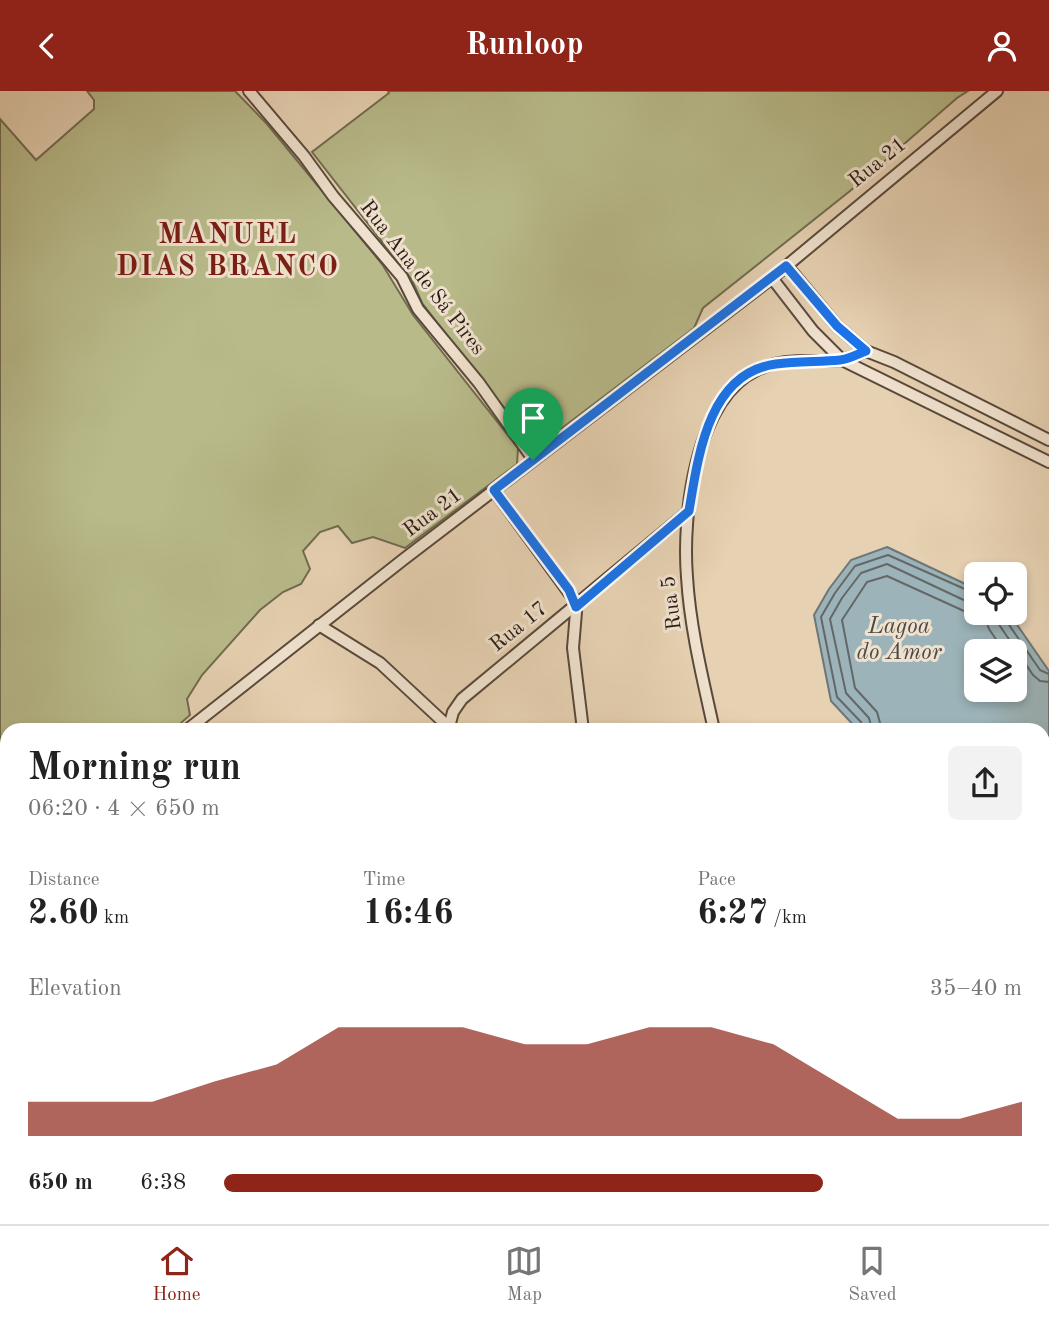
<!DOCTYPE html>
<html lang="en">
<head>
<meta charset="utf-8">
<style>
  :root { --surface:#fff; --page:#f2f2f2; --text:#222; --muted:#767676; --line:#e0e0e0; --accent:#8f2418 }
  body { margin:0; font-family:"Old Standard TT",serif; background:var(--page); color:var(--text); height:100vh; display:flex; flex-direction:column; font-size:26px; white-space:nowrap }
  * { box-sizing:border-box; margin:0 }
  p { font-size:23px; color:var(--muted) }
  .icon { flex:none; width:38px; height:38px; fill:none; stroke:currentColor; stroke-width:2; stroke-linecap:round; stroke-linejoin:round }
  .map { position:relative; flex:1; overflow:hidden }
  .drawer { position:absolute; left:0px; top:632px; width:1050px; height:502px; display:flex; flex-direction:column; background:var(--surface); border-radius:21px 21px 0 0; box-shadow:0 4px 10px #0003 }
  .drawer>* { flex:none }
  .fabs { position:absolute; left:964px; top:471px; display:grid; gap:14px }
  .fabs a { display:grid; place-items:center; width:63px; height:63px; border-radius:10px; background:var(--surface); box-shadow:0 4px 10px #0003; font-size:35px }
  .pin { position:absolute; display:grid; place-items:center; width:60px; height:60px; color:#fff; margin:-72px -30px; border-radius:50% 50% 50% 0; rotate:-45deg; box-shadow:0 0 7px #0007 }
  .pin .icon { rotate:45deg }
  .round { display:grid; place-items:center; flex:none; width:74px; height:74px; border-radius:10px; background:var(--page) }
  .headline { display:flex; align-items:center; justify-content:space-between; height:119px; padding:0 28px }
  h1 { font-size:38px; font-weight:800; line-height:52px }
  .stats { display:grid; grid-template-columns:repeat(3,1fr); gap:10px; height:119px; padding:7px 28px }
  .stats div { display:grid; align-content:center }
  .stats b { font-size:35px; font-weight:800 }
  .stats small { font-size:19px; font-weight:400 }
  .stats p { font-size:19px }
  .chart { height:196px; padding:14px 28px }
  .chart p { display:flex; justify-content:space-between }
  .chart svg { width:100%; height:126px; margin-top:7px; fill:var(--accent); opacity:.7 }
  ul { padding:0 28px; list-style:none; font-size:23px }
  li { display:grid; grid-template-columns:112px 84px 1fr; align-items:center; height:52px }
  li i { height:18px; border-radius:9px; background:var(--accent) }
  header { display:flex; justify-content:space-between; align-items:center; height:91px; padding:0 28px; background:var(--accent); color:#fff; font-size:32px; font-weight:800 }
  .menu { display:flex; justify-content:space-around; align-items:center; height:98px; border-top:2px solid var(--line); background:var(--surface); font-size:19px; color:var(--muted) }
  .menu a { display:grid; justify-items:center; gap:4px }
  .menu .on { color:var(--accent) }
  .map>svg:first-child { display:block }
  .green { fill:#b8ba8a; stroke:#716b50; stroke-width:2 }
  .water { fill:#9cb4b9; stroke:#6e7777; stroke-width:2; fill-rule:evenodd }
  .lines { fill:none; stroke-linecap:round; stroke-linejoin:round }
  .shore { stroke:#636867; stroke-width:2 }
  .minor-casing { stroke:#59493c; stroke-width:14 }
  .minor { stroke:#efe1cd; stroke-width:10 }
  .route-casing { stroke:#fff; stroke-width:14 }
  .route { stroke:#1a73e8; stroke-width:9 }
  .labels { text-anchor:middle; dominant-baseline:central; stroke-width:6; stroke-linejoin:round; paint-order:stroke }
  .street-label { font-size:21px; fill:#2a1c15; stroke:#efe1cd }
  .water-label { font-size:23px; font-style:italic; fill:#4c4a46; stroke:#efe1cd }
  .district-label { font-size:28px; font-weight:bold; letter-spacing:2px; fill:#7a1f14; stroke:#efe1cd }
</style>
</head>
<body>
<header><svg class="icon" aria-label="back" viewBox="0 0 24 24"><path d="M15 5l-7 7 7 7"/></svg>Runloop<svg class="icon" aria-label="person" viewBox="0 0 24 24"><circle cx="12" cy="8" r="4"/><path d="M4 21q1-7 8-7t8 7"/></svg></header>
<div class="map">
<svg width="1049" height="1133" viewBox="0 0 1049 1133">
  <rect width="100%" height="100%" fill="#e6d1b2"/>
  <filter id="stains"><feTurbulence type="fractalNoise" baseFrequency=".00286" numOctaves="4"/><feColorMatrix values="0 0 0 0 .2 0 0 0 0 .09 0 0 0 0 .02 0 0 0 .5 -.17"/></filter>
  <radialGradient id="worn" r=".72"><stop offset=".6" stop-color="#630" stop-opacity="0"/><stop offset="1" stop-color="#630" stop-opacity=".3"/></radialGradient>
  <g class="green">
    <polygon points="87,0 235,0 267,33 382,173 413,224 518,357 517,373 405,457 373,446 352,452 338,435 320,441 303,460 310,478 301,493 283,501 260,519 202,584 187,608 190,624 173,639 7,639 7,773 0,778 0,28 36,69 94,18 94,9"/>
    <polygon points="388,0 968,0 957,7 850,100 703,217 694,237 545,350 530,351 422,212 412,189 312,61 389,2"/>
    <polygon points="0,1067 7,1073 7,1127 55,1127 57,1133 0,1133"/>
  </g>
  <path class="water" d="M887,456L976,498V522H1009L1049,580V760L1043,763V639H858L831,610L814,524L829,498L851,469ZM976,560H1015V598H976Z"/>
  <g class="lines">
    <g class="shore">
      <polyline points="995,522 998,532 1033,584 1040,590 1049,591"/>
      <polyline points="1004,522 1005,528 1040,579 1049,583"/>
      <polyline points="863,639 861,631 837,606 821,526 835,502 855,475 888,464 976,503"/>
      <polyline points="872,639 869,627 846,602 830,528 842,507 861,482 887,473 968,511 976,512"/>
      <polyline points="882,639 877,621 855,597 842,529 867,491 887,485 964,520 983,522 989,538 1004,560"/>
    </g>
    <defs>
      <g id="minor">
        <polyline points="249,0 304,65 333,105 402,186 418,218 479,292 533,368"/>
        <polyline points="787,175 837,235 866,260 894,271 1049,349"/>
        <polyline points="772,187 813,240 842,269 1049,371"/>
        <polyline points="494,399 573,507 576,521 573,557 583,639"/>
        <polyline points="319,534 380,572 452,639"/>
        <polyline points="449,636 453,621 462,608 689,420"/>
        <polyline points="187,639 404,468 772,187 997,0"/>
        <path d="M714,639C703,589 690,537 687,486C682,425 695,308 757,279C783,266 813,272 841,269C849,268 858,263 866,260"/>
        <polyline points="0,789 7,784"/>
        <polyline points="1043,873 1049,872"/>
        <polyline points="1043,913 1049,918"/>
        <polyline points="1043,990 1049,985"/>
        <polyline points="0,1062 7,1065"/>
        <polyline points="65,1127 68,1133"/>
        <polyline points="362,1127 363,1133"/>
        <polyline points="549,1127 554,1133"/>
        <polyline points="564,1127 569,1133"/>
        <polyline points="770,1127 775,1133"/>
        <polyline points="179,1133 189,1127"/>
        <polyline points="869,1133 876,1127"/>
      </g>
    </defs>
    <use href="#minor" class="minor-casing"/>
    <use href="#minor" class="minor"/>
  </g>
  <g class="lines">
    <defs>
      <path id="route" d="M786,175L837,235L866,260C858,263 849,268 840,269C819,271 798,270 776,273C708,282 698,366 689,420L576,516L569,499L494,399Z"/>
    </defs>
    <use href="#route" class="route-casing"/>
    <use href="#route" class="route"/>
  </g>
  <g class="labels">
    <g class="street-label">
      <text transform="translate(878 72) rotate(-39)">Rua 21</text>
      <text transform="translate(422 187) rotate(52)">Rua Ana de Sá Pires</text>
      <text transform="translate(433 422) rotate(-37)">Rua 21</text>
      <text transform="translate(672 512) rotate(-97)">Rua 5</text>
      <text transform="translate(519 536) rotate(-39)">Rua 17</text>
    </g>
    <g class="water-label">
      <text x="899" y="535">Lagoa<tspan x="899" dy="26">do Amor</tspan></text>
    </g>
    <g class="district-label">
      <text x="228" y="145">MANUEL<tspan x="228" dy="32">DIAS BRANCO</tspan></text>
    </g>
  </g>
  <rect width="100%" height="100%" filter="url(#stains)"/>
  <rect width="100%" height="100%" fill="url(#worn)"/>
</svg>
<div class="fabs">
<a><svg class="icon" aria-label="locate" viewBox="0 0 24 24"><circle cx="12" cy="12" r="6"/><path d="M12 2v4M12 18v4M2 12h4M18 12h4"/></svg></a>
<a><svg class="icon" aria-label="layers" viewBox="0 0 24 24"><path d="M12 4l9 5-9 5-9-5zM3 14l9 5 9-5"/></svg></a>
</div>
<div class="pin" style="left:533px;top:369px;background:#1e9e55"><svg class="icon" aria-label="arrive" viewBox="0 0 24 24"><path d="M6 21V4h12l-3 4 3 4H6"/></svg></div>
<section class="drawer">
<div class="headline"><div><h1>Morning run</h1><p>06:20 · 4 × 650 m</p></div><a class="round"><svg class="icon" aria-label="share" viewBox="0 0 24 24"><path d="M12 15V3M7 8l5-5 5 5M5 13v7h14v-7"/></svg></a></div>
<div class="stats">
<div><p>Distance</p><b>2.60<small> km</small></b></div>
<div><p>Time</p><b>16:46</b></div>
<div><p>Pace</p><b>6:27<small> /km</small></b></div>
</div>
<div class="chart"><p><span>Elevation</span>35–40 m</p>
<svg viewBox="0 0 160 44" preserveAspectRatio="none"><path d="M0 44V32L10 32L20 32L30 25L40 19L50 6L60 6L70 6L80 12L90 12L100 6L110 6L120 12L130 25L140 38L150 38L160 32V44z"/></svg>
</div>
<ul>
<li><b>650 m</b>6:38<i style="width:75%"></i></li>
</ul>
</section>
</div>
<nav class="menu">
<a class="on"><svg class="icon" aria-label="home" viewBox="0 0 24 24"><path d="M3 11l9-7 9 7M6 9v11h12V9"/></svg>Home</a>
<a><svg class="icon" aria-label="map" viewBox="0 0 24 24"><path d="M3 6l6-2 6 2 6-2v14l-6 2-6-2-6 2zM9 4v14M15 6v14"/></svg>Map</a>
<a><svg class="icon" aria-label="saved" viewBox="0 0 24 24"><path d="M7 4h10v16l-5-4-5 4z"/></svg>Saved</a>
</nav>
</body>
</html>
